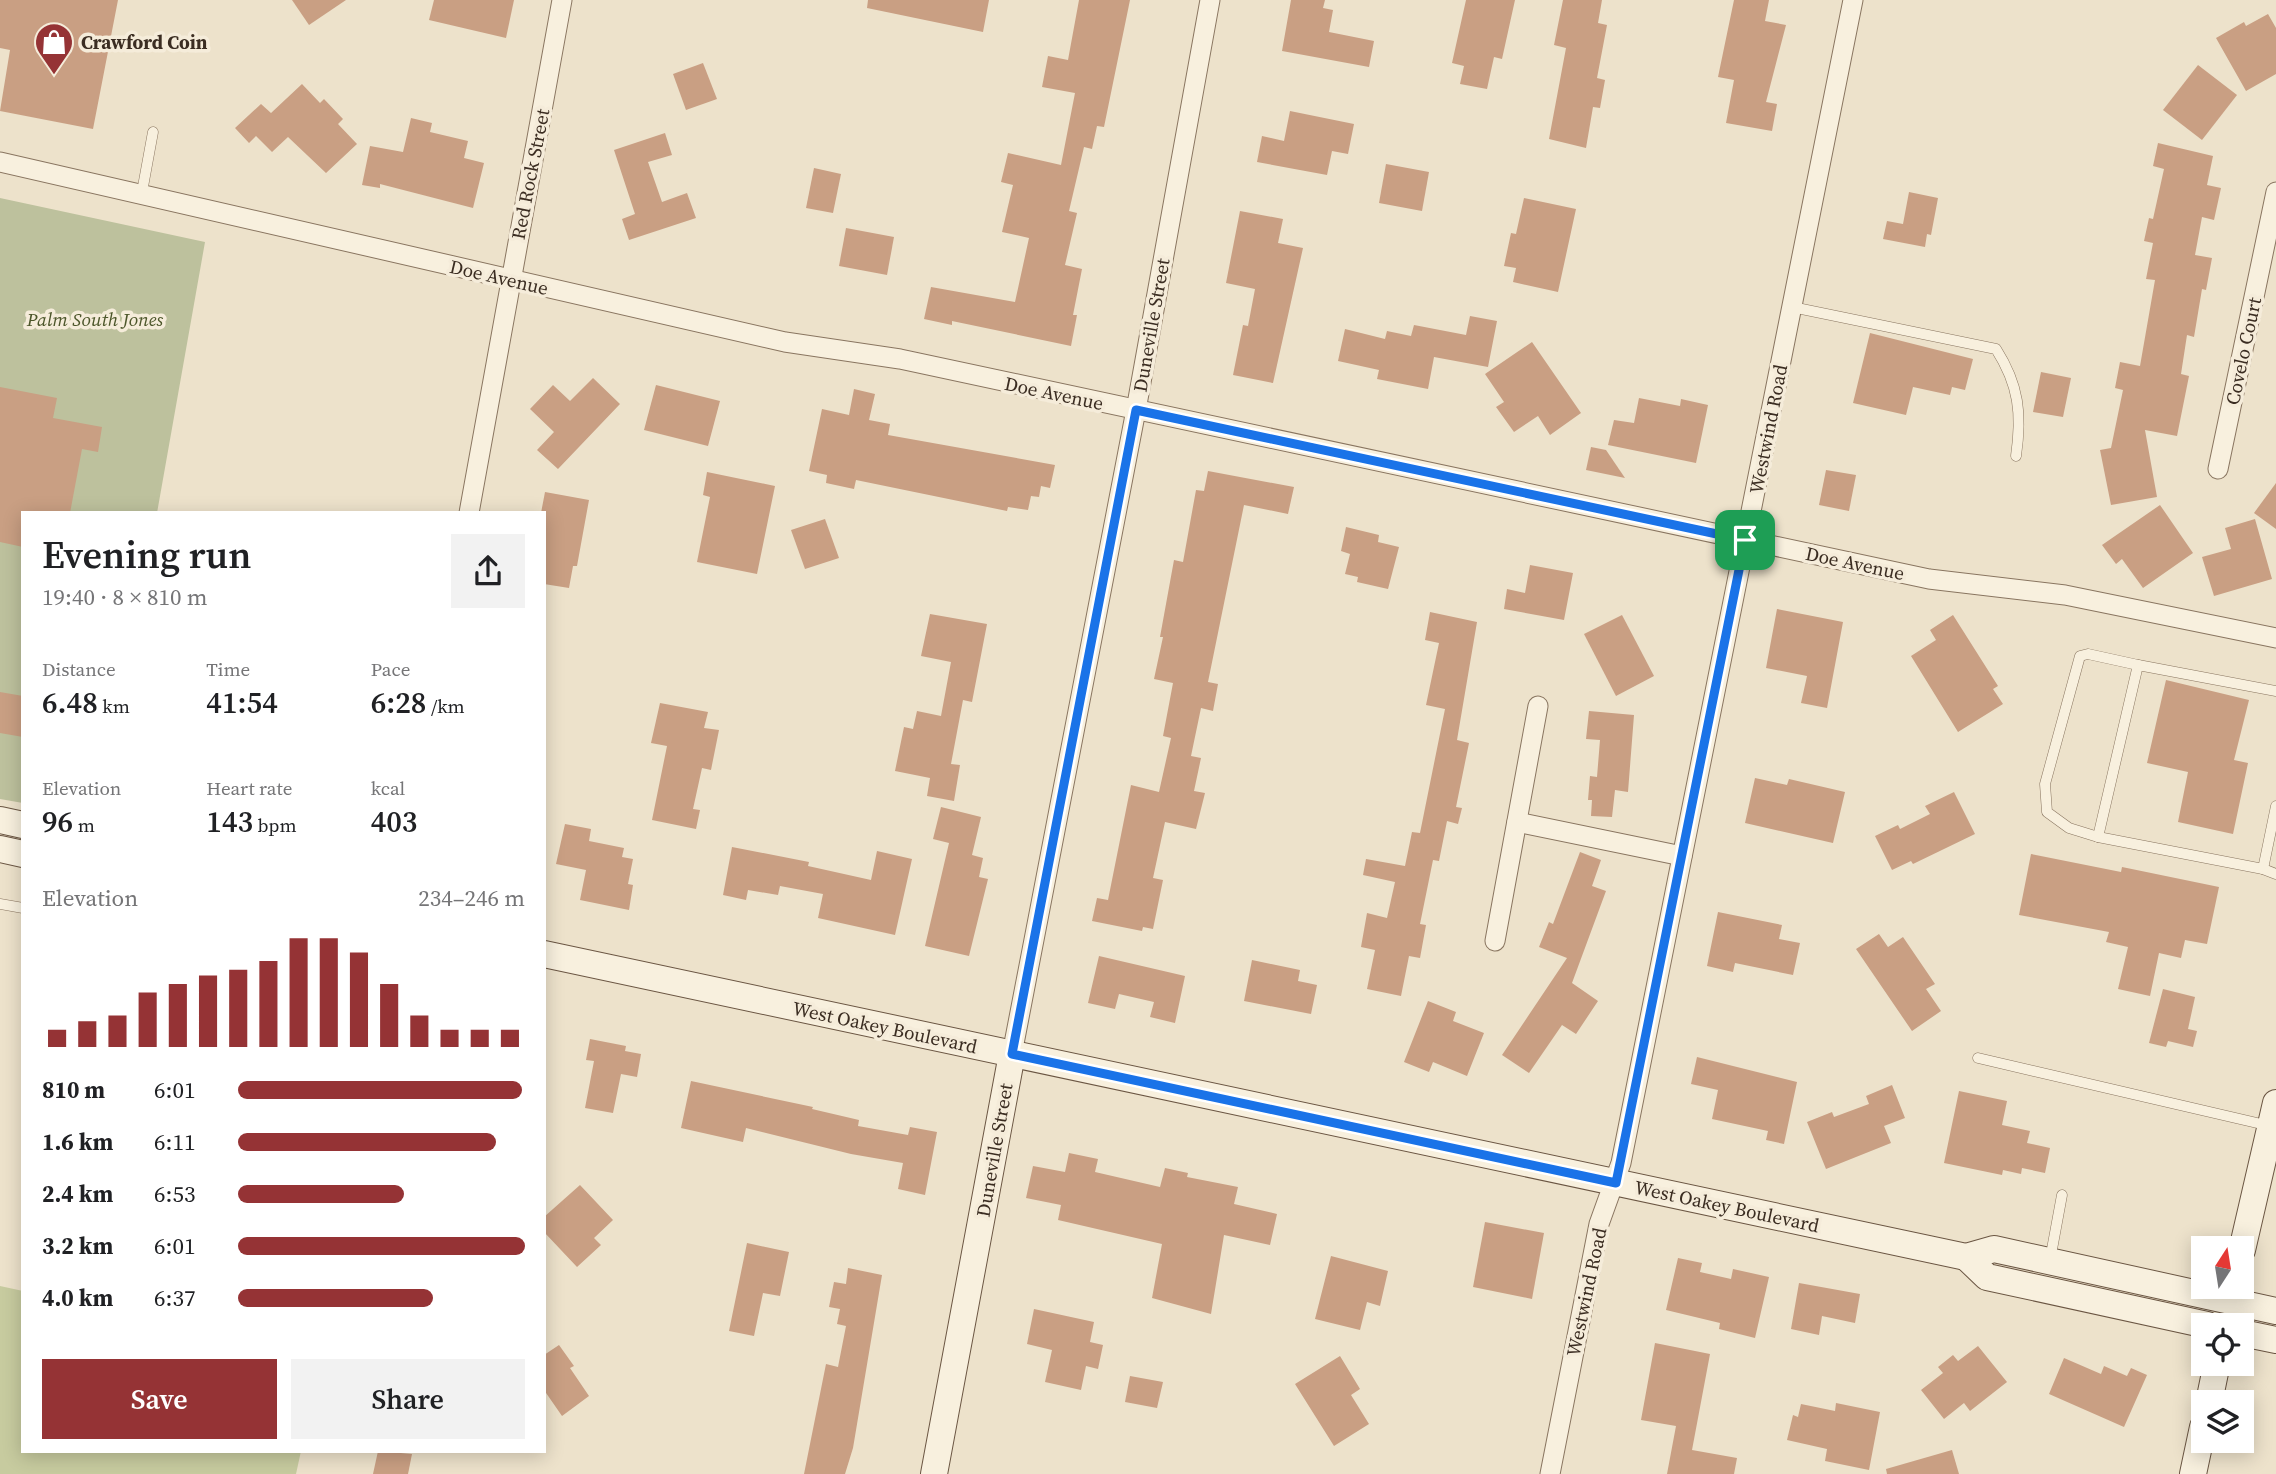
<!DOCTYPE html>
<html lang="en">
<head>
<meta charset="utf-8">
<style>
  :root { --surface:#fff; --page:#f2f2f2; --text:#202124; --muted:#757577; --accent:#953335 }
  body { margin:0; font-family:"Source Serif 4",serif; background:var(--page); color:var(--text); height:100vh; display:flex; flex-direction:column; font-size:26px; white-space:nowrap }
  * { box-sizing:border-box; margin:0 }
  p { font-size:23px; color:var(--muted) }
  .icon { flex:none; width:38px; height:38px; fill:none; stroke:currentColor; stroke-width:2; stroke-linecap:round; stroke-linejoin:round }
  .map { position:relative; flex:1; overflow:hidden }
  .details { position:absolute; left:21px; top:511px; width:525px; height:942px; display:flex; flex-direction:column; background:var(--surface); border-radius:0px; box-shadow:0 4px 18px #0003 }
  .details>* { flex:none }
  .needle { width:46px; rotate:12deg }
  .buttons { position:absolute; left:2191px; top:1236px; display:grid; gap:14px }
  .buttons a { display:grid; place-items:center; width:63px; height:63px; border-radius:0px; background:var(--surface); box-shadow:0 4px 18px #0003; font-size:35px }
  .pin { position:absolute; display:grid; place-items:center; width:60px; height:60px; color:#fff; margin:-30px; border-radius:14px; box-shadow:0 4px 10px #0006 }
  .round { display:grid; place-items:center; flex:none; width:74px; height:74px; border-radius:0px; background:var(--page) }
  .headline { display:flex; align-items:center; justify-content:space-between; height:119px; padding:0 21px }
  h1 { font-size:38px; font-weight:600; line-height:52px }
  .figures { display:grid; grid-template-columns:repeat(3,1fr); gap:10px; height:119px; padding:7px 21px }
  .figures div { display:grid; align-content:center }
  .figures b { font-size:30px; font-weight:600 }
  .figures small { font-size:19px; font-weight:400 }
  .figures p { font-size:19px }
  .chart { height:196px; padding:14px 21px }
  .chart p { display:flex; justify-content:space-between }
  .chart svg { width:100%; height:126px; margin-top:7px; stroke:var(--accent); stroke-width:6 }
  .button { display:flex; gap:14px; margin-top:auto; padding:14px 21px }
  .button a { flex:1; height:80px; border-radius:0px; background:var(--accent); color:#fff; font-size:28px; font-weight:600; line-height:80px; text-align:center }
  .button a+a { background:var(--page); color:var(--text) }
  ul { padding:0 21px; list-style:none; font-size:23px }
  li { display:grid; grid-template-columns:112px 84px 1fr; align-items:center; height:52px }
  li i { height:18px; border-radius:9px; background:var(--accent) }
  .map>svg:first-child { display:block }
  .green { fill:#c7cb9f }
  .cemetery { fill:#bdc19d }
  .building { fill:#c99f83 }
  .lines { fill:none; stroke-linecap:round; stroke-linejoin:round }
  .lane-casing { stroke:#897560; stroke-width:11 }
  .street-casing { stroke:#897560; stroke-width:21 }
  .secondary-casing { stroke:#6b5643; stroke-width:28 }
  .lane { stroke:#f8f0de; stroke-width:10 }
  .street { stroke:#f8f0de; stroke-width:19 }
  .secondary { stroke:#f8f0de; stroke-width:26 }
  .route-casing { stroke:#fff; stroke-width:14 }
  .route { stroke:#1a73e8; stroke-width:9 }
  .labels { text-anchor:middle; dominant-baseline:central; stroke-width:7; stroke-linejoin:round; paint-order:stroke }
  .poi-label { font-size:19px; font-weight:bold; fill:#3b2d22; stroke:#f5ecda; text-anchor:start }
  .street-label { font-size:19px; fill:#3b2d22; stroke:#f5ecda }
  .park-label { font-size:19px; font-style:italic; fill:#4c562a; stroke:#f5ecda }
</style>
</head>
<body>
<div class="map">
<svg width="2276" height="1474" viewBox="0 0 2276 1474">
  <rect width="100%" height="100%" fill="#ede2cb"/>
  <polygon class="green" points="0,1286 23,1291 23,1451 301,1451 296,1474 0,1474"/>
  <polygon class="cemetery" points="0,198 205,242 157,513 23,513 23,803 0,799"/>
  <g class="building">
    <polygon points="0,0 118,0 93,129 0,111 10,50 0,48"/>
    <polygon points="292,0 346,0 309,25"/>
    <polygon points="434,0 514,0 506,38 429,20"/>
    <polygon points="868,0 989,0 983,32 867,8"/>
    <polygon points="1079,0 1130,0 1104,127 1097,126 1092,149 1084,147 1069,211 1077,213 1065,265 1082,269 1073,315 1077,315 1071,346 952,321 952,325 924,319 931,287 1015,302 1029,238 1002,232 1013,185 1001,182 1008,153 1061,165 1075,93 1042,87 1048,56 1068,60"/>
    <polygon points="1291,0 1325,0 1323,8 1333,10 1329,32 1374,41 1369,67 1282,51"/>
    <polygon points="1466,0 1515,0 1502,59 1494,57 1487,89 1460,84 1464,66 1452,63"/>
    <polygon points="1563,0 1602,0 1598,23 1607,25 1597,78 1605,80 1600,108 1593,107 1586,148 1549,139 1566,48 1554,45"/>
    <polygon points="1734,0 1769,0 1765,21 1786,25 1766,102 1777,104 1772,131 1726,123 1734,80 1718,77"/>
    <polygon points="2268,14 2276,28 2276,74 2246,91 2216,38 2244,22 2246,26"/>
    <polygon points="703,63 717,99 686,110 673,74"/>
    <polygon points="2198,65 2237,95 2202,140 2163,110"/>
    <polygon points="302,84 320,103 324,99 343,119 338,124 357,144 326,173 288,137 272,152 256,136 249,143 235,128 261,104 271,113"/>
    <polygon points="1290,111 1354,124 1348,154 1332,151 1327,175 1257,162 1262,136 1284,141"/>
    <polygon points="411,118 432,123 430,132 468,141 464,158 484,163 473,208 380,184 380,188 362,185 370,146 403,152"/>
    <polygon points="665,133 672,155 648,162 662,202 687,193 696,218 629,240 622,219 635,214 614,150"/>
    <polygon points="2158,143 2213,156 2207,185 2221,188 2214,220 2202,217 2195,255 2212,258 2206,290 2202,289 2194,337 2187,335 2181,374 2189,376 2177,436 2145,430 2157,497 2111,505 2100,450 2111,448 2123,390 2115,388 2120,362 2140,366 2155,280 2146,279 2153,243 2144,241 2149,218 2153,219 2164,169 2153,166"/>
    <polygon points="1386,164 1429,172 1422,211 1379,203"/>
    <polygon points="814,168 841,174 833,213 806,208"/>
    <polygon points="1909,192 1938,198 1931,235 1927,234 1925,247 1883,239 1887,221 1903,224"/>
    <polygon points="1524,198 1576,209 1558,292 1513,282 1516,268 1504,266 1511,233 1516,234"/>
    <polygon points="1240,211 1283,219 1278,243 1303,248 1273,383 1233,375 1243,325 1248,326 1255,289 1226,283"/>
    <polygon points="846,228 894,237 887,275 839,266"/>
    <polygon points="1470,316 1497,321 1488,367 1434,357 1428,389 1377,379 1379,370 1338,361 1345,329 1385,339 1387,331 1411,336 1414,325 1466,335"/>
    <polygon points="1870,333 1973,359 1965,390 1952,387 1950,395 1913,387 1906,415 1853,403"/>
    <polygon points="1532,342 1581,413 1550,435 1538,416 1514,432 1496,407 1504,402 1485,374"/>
    <polygon points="2041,372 2071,378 2063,417 2033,412"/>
    <polygon points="593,378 620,404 558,469 537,450 554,432 530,409 553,385 570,401"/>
    <polygon points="656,385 720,401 708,446 644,430"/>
    <polygon points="0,387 57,398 53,418 102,427 98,452 82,449 70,513 23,513 23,547 0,542"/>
    <polygon points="854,389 875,394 869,420 890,424 888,435 1055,465 1050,488 1041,486 1039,497 1031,496 1028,510 1008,507 1007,511 856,480 854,489 826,483 827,475 809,471 822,409 849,415"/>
    <polygon points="1639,398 1680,406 1681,399 1708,405 1696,463 1608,445 1614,420 1634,423"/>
    <polygon points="1591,447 1606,450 1625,478 1586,470"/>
    <polygon points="1826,470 1856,475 1849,511 1819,505"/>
    <polygon points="1208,471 1294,487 1288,514 1244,505 1208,682 1218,684 1213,711 1201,708 1191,756 1201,758 1194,791 1205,793 1196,829 1165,822 1153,878 1163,880 1153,929 1143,927 1142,931 1092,921 1097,898 1108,900 1131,785 1159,792 1171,738 1163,736 1173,683 1154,679 1163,637 1160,637 1174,560 1183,562 1196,490 1204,491"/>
    <polygon points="707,472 775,486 757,574 697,562 710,497 703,495"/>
    <polygon points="2276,483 2276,529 2254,513"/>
    <polygon points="545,492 589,500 577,566 573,566 569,588 544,584 544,513 541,513"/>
    <polygon points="2160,505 2193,553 2143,588 2122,559 2116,564 2102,545"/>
    <polygon points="825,519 839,558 805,569 791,530"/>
    <polygon points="2255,519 2272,579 2214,596 2202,557 2231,549 2225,528"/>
    <polygon points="1346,527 1379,535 1378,542 1399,547 1388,589 1357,582 1358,577 1345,574 1350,554 1341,551"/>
    <polygon points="1530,565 1573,573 1564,620 1504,609 1507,589 1525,593"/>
    <polygon points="1777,609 1843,622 1827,708 1801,703 1807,676 1766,668"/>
    <polygon points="1430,612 1477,622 1457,740 1469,743 1456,807 1462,808 1458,824 1447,821 1439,861 1433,860 1420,924 1426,925 1420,958 1409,956 1401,996 1367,989 1375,950 1361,947 1367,913 1387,918 1395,882 1363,875 1366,859 1405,866 1412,832 1420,833 1445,709 1426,705 1439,643 1425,640"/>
    <polygon points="930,614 987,624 972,702 963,700 951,764 960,765 954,801 927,796 930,778 895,771 904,727 913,729 917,711 941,716 951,662 921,656"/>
    <polygon points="1622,615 1654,676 1616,696 1584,634"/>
    <polygon points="1953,615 1998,686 1993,689 2003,704 1958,732 1911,656 1936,640 1930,630"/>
    <polygon points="2166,680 2249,700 2234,760 2248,763 2233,834 2178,822 2188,772 2147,763"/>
    <polygon points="0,692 23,696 23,737 0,733"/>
    <polygon points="660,703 708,712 704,728 719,730 711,770 702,768 693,809 700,810 696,829 652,820 667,746 651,743"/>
    <polygon points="1589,711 1634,715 1628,792 1615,790 1612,817 1591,816 1592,800 1588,800 1590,776 1597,777 1600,740 1586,739"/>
    <polygon points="1755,778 1787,785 1789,779 1845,792 1833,843 1745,823"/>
    <polygon points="1954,792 1975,834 1913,864 1911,861 1892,870 1875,836 1898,825 1900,829 1930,814 1925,806"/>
    <polygon points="941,807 981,817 972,855 983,858 979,877 988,879 969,956 925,946 949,843 933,839"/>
    <polygon points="565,824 591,829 589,841 624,848 622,857 633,859 628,884 633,885 629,910 580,900 586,870 556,864"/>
    <polygon points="732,847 809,862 808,866 871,880 877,851 912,859 895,935 818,918 823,894 780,886 778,895 748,890 746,900 723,895"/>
    <polygon points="1580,852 1601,860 1592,886 1606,891 1572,983 1598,1001 1576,1034 1562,1025 1529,1073 1502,1055 1567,958 1539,947 1549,922 1553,924"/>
    <polygon points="2031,854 2121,872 2122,867 2219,887 2207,944 2185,940 2181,958 2159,953 2150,996 2118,989 2128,947 2106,942 2109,932 2019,915"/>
    <polygon points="1718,912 1782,925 1779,939 1800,943 1793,975 1735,963 1733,972 1707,966"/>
    <polygon points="1879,934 1888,947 1903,937 1935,984 1926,989 1941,1011 1912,1031 1856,949"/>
    <polygon points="1099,956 1185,976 1175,1023 1150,1017 1154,1002 1119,994 1115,1009 1088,1003"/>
    <polygon points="1252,960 1300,970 1298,981 1317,985 1311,1014 1244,1001"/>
    <polygon points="2163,989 2195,997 2188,1029 2197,1031 2193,1047 2168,1041 2166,1047 2149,1043"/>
    <polygon points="1428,1001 1456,1012 1453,1021 1484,1033 1467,1076 1433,1062 1429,1072 1404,1062"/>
    <polygon points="590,1039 626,1046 625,1051 641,1054 637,1077 621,1074 613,1113 585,1108 594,1061 586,1060"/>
    <polygon points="1697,1057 1797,1082 1784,1144 1766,1140 1768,1131 1712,1119 1718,1090 1691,1084"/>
    <polygon points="691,1081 813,1107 812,1109 859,1120 858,1126 908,1135 910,1127 937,1132 925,1195 898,1189 903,1163 851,1154 746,1128 743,1142 681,1128"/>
    <polygon points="1892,1085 1905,1118 1884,1126 1891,1143 1826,1169 1807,1122 1832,1112 1834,1117 1869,1104 1866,1096"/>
    <polygon points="1959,1091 2007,1101 2002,1125 2030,1131 2027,1143 2050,1148 2045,1173 2022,1168 2021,1174 2003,1170 2002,1175 1944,1163"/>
    <polygon points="1069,1153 1098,1159 1095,1172 1160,1187 1165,1168 1188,1173 1187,1177 1238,1187 1234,1204 1277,1214 1270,1245 1224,1235 1211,1314 1152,1298 1162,1244 1058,1220 1061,1205 1026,1198 1033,1166 1065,1172"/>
    <polygon points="580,1185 613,1220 594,1238 601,1245 577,1267 544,1232 544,1217"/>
    <polygon points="1485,1222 1544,1233 1532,1299 1473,1287"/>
    <polygon points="747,1243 789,1252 780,1296 763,1293 754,1336 729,1331"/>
    <polygon points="1331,1256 1388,1271 1380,1306 1367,1302 1360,1330 1315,1319"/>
    <polygon points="1678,1258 1702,1263 1700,1272 1731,1279 1733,1269 1769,1277 1755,1338 1719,1329 1720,1323 1666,1310"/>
    <polygon points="848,1268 882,1275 853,1448 845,1474 804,1474 826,1364 838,1367 846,1326 837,1324 840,1309 829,1307 834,1282 846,1284"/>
    <polygon points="1799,1283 1860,1294 1855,1323 1822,1316 1819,1335 1791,1329"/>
    <polygon points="1034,1309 1094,1322 1090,1342 1103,1345 1098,1369 1086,1366 1081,1390 1045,1382 1052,1350 1027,1344"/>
    <polygon points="1655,1343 1710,1354 1692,1450 1737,1458 1734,1474 1667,1474 1676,1426 1641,1420"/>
    <polygon points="559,1345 574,1366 570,1368 589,1396 562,1416 544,1390 544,1355"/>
    <polygon points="1978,1346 2007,1382 1970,1411 1964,1403 1944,1419 1921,1390 1943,1373 1938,1367 1953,1355 1958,1361"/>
    <polygon points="1340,1356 1360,1389 1351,1395 1369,1424 1334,1446 1295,1384"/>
    <polygon points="2064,1358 2101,1374 2104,1366 2127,1376 2131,1368 2147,1375 2124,1427 2049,1394"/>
    <polygon points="1130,1376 1163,1382 1157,1408 1125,1402"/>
    <polygon points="1836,1403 1880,1412 1869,1470 1825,1461 1827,1449 1787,1440 1793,1415 1798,1417 1801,1404 1835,1411"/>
    <polygon points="1952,1450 1959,1474 1887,1474 1886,1469"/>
    <polygon points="378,1451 412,1454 408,1474 373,1474"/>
  </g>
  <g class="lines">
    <defs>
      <g id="lane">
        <polyline points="142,192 153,132"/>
        <path d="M1792,307L1996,349C2019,385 2022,414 2016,456"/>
        <polyline points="2276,691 2138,665 2098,837 2263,869 2276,874"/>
        <polyline points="2098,837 2069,828 2047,812 2045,784 2080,656 2088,654 2138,665"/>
        <polyline points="2263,869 2276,806"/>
        <polyline points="0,904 23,908"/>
        <polyline points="1978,1058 2270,1126"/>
        <polyline points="2050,1260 2062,1195"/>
      </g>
      <g id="street">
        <polyline points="0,162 785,342 900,359 1929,579 2065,595 2276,638"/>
        <polyline points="2218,469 2276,192"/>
        <polyline points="469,513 562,0"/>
        <polyline points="1517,822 1682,856"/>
        <polyline points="1495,941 1538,706"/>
        <polyline points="1012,1054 1136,410 1210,0"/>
        <polyline points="1550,1474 1599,1224 1621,1163 1853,0"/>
      </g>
      <g id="secondary">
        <polyline points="0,820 23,825"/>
        <polyline points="0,849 23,854"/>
        <polyline points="544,954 1966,1257 1994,1249 2276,1311"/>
        <polyline points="2242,1250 2276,1103"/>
        <polyline points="1966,1257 1987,1277 2207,1325"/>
        <polyline points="2242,1333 2276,1340"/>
        <polyline points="2209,1402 2217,1363"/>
        <polyline points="934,1474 1012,1054"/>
        <polyline points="2193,1474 2203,1427"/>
      </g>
    </defs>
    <use href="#lane" class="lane-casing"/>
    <use href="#street" class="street-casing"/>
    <use href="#secondary" class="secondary-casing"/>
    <use href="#lane" class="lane"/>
    <use href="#street" class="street"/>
    <use href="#secondary" class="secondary"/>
  </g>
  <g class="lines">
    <defs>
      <polygon id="route" points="1136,410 1745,540 1616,1183 1012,1054"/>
    </defs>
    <use href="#route" class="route-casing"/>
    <use href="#route" class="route"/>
  </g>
  <defs>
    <symbol id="shop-pin" viewBox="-11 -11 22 30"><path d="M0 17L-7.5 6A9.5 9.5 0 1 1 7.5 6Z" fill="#953335" stroke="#f5ecda"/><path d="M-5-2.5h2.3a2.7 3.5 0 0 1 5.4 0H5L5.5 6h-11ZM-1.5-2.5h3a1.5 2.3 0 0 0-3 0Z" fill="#fff"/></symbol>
  </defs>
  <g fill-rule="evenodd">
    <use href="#shop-pin" x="32" y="20" width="44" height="60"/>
  </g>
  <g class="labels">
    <g class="poi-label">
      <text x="81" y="42">Crawford Coin</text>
    </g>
    <g class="street-label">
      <text transform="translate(530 174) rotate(-79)">Red Rock Street</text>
      <text transform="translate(499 277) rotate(13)">Doe Avenue</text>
      <text transform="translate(1151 325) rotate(-80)">Duneville Street</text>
      <text transform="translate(2243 351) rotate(-78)">Covelo Court</text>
      <text transform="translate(1054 393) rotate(12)">Doe Avenue</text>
      <text transform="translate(1768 429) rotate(-79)">Westwind Road</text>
      <text transform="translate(1855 563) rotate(12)">Doe Avenue</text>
      <text transform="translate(885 1027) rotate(12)">West Oakey Boulevard</text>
      <text transform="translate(994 1150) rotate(-80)">Duneville Street</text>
      <text transform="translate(1727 1206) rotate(12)">West Oakey Boulevard</text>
      <text transform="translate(1586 1292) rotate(-78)">Westwind Road</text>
    </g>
    <g class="park-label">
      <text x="95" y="319">Palm South Jones</text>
    </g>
  </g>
</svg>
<div class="buttons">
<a><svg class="needle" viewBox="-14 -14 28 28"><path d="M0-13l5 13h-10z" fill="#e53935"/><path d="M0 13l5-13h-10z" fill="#757577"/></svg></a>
<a><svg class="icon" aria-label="locate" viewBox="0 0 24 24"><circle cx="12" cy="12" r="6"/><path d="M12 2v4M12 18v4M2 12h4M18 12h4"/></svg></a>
<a><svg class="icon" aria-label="layers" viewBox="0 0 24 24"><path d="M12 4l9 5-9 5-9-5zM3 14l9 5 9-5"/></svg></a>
</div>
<div class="pin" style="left:1745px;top:540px;background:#1e9e55"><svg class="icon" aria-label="arrive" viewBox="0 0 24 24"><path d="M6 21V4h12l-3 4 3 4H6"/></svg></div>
<section class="details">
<div class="headline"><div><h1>Evening run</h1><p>19:40 · 8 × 810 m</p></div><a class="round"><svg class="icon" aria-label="share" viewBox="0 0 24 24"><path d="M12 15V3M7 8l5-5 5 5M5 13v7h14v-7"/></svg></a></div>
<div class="figures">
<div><p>Distance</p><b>6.48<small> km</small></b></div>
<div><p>Time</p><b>41:54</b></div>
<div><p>Pace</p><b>6:28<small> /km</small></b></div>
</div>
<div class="figures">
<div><p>Elevation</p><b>96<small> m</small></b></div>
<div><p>Heart rate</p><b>143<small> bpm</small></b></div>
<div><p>kcal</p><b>403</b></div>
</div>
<div class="chart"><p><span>Elevation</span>234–246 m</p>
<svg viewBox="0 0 160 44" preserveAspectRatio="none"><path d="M5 44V38M15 44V35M25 44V33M35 44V25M45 44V22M55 44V19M65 44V17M75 44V14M85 44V6M95 44V6M105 44V11M115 44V22M125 44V33M135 44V38M145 44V38M155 44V38"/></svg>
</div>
<ul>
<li><b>810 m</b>6:01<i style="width:99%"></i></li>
<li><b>1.6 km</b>6:11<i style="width:90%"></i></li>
<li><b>2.4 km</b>6:53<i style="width:58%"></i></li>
<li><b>3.2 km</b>6:01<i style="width:100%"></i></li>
<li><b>4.0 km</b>6:37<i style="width:68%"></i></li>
</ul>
<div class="button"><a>Save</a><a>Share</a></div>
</section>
</div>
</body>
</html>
